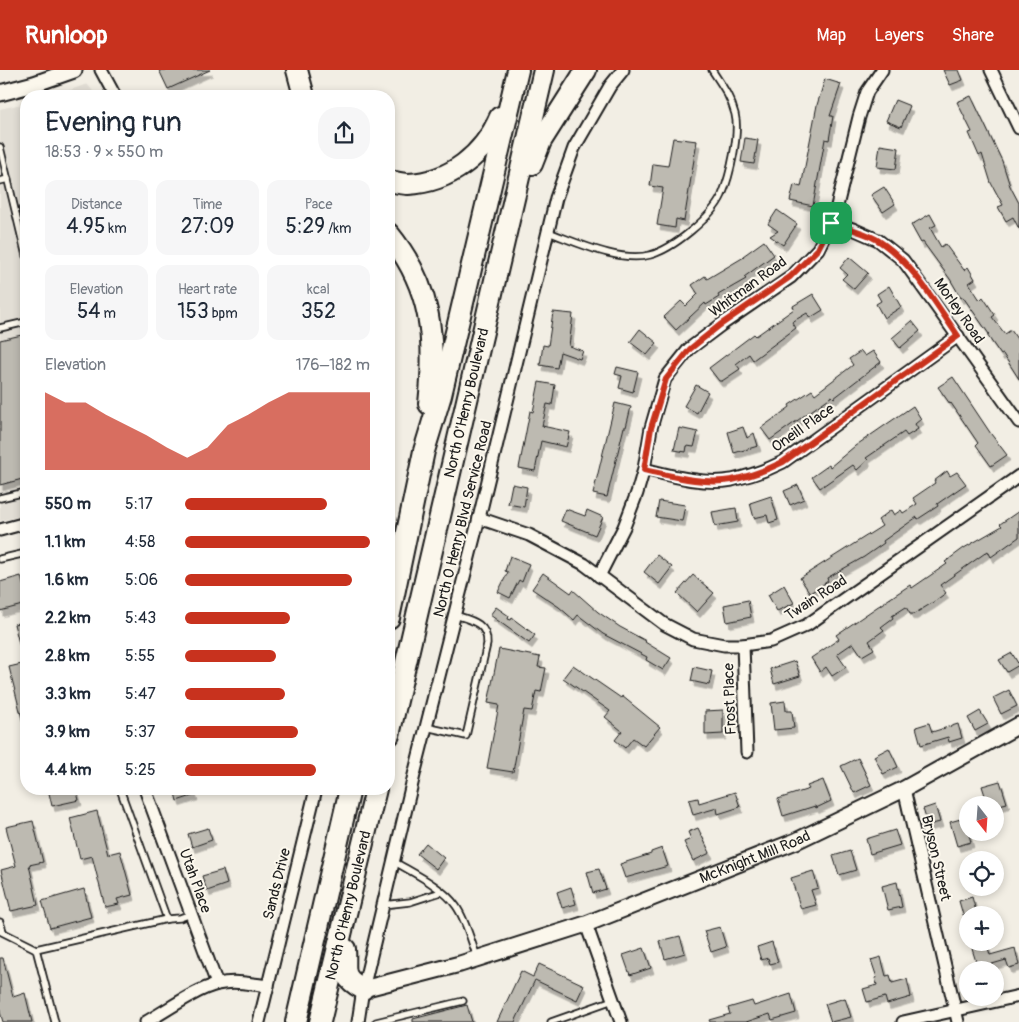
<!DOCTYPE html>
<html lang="en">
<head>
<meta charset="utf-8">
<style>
  :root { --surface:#fff; --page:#f6f6f7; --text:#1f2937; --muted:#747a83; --accent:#c8321e }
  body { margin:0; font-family:Pangolin,sans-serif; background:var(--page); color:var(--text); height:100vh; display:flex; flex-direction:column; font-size:19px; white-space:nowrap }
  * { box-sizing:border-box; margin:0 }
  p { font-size:16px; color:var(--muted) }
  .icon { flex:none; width:28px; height:28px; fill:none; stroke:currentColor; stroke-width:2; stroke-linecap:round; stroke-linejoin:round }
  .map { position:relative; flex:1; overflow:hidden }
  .details { position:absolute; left:20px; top:20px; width:375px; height:705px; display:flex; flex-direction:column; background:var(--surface); border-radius:20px; box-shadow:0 2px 8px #0003 }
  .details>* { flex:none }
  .needle { width:32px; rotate:163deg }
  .fabs { position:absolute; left:959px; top:726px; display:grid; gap:10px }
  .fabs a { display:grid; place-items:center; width:45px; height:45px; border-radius:50%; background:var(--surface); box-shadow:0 2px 8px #0003; font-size:25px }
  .pin { position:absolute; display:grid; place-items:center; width:42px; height:42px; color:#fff; margin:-21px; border-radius:10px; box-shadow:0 2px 8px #0006 }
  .round { display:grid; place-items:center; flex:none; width:52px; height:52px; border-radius:20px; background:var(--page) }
  .overview { display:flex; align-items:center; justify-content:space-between; height:85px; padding:0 25px }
  h1 { font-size:28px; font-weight:600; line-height:38px }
  .figures { display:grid; grid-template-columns:repeat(3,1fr); gap:8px; height:85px; padding:5px 25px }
  .figures div { display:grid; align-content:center; border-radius:12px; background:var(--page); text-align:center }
  .figures b { font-size:21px; font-weight:600 }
  .figures small { font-size:14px; font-weight:400 }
  .figures p { font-size:14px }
  .chart { height:140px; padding:10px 25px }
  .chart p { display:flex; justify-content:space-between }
  .chart svg { width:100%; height:90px; margin-top:5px; fill:var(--accent); opacity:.7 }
  ul { padding:0 25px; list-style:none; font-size:16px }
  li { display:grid; grid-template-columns:80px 60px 1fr; align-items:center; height:38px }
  li i { height:12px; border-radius:6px; background:var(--accent) }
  header { display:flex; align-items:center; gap:30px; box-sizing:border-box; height:70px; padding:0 25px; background:var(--accent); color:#fff }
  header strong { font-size:24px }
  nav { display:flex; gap:28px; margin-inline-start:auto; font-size:18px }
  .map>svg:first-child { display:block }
  .built { fill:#e2ded5 }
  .building { fill:#bdbab1; stroke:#1c1c1c; filter:url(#shadow) }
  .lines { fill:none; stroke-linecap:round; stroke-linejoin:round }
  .lane-casing { stroke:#1c1c1c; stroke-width:9 }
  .street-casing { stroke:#1c1c1c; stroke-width:15 }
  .secondary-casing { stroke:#1c1c1c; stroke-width:19 }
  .highway-casing { stroke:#1c1c1c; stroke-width:24 }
  .lane { stroke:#fbf7ec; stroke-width:5.5 }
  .street { stroke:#fbf7ec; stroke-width:11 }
  .secondary { stroke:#fbf7ec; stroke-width:15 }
  .highway { stroke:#fbf7ec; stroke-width:20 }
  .route-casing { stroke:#fff; stroke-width:10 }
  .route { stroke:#c8321e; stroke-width:6 }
  .labels { text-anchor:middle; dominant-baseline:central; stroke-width:4; stroke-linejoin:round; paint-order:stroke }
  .street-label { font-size:15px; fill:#1c1c1c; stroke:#fbf7ec }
</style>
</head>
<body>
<header>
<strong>Runloop</strong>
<nav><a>Map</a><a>Layers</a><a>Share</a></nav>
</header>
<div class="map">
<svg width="1019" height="952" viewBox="0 0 1019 952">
  <defs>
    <filter id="shadow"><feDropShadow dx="3" dy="5.5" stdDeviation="0" flood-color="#0004"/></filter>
  </defs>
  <rect width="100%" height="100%" fill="#f2eee4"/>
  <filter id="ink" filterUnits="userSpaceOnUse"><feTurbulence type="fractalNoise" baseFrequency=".02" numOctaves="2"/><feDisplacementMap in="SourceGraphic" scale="10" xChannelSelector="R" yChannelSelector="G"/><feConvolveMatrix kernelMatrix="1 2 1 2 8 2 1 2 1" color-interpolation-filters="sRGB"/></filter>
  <g filter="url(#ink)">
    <g class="built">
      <polygon points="87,14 97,26 54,26"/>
      <polygon points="26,33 26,445 0,451 0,39"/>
    </g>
    <g class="building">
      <polygon points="159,0 210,0 168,19"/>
      <polygon points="943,0 959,0 963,10 950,15"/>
      <polygon points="825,9 841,14 830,46 833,46 829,70 825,69 813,136 790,131 794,115 801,117 817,35"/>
      <polygon points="971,26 1002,91 1010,116 1019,133 1019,159 1013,147 1006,151 998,137 1003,135 991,113 982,84 979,86 969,63 972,62 957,32"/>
      <polygon points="895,30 910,36 901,57 886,51"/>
      <polygon points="673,68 697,71 684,151 676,149 675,158 657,155 663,118 650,116 653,94 668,96"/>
      <polygon points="745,68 758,70 754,94 741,92"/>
      <polygon points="880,75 899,78 896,99 877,97"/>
      <polygon points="884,117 895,134 883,142 871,125"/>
      <polygon points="777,140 797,154 783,175 770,166 778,161 768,154"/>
      <polygon points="930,144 936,155 930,158 941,177 945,174 964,200 968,197 975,209 969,213 980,230 983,227 995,245 992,247 1005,264 1011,260 1019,272 1019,309 1003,284 1001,285 987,265 989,264 963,227 961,228 950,209 923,172 921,173 911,155"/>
      <polygon points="764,171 774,185 744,207 746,209 718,225 719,227 706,235 705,233 676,260 664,247 681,231 686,236 698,224 692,215 705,206 707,209 744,187 743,186"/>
      <polygon points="849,187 868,203 854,219 842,209 847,204 840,198"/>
      <polygon points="889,216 901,237 884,248 876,234 881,231 877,224"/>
      <polygon points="813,224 823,240 810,248 807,243 792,252 796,258 753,290 749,284 736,294 740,299 722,311 719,311 709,298 754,264 756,266 794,239 793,236"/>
      <polygon points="553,242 573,244 569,276 583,281 580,289 560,282 557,298 540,295 543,275 548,276"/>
      <polygon points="912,251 920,261 900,278 892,268"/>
      <polygon points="640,259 657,273 647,285 630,272"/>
      <polygon points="26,264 26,408 0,415 0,270"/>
      <polygon points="861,281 865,286 873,281 881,292 834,328 832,326 770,370 761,358 790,337 789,335 812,320 815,324 853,295 849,289"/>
      <polygon points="617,297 638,302 633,322 619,318 622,306 615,304"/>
      <polygon points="953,307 991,364 1007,385 991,396 976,375 978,373 951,333 950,334 938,317"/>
      <polygon points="539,312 555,315 552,335 547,334 542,356 570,362 566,377 541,371 535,401 519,398 530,341 533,342"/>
      <polygon points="696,315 708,322 697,343 684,336"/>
      <polygon points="615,333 631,337 626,357 624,357 607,427 593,424"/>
      <polygon points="913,336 921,349 915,354 918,359 907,366 904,362 866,388 868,390 857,400 853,395 820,418 812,407 829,395 830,397 855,376"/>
      <polygon points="743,357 747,368 754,363 758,376 734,383 728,362"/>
      <polygon points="679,358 698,362 694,377 687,376 686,382 674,380"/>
      <polygon points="947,401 950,406 957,402 966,414 937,434 938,436 918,449 917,447 883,471 884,473 864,487 827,508 828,511 810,523 800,508 882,456 878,450 891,440 894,445 901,440 903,443 917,434 913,428 935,413 934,411"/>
      <polygon points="512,414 527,417 524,437 508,434"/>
      <polygon points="798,415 804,429 790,435 784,421"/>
      <polygon points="771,426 778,450 769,453 767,445 754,448 750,433"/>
      <polygon points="659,431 685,435 682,451 656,447"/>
      <polygon points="736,438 738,452 715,456 712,442"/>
      <polygon points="566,439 585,446 587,440 603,447 595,465 561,451"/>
      <polygon points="1019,441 1019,467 991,487 988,481 940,515 946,523 932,533 914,544 910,544 906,537 892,546 893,548 881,557 884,560 869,571 874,579 862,586 853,573 837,584 846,597 832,606 826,597 820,602 811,588 839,569 836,565 877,537 910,515 912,518 947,494 945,492 964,478 1002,456 1000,454"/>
      <polygon points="657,485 672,497 659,514 644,502"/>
      <polygon points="510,486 529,494 522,512 519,510 510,528 498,522 508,502 505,501"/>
      <polygon points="543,503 571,523 573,520 598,542 620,557 646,571 645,572 671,588 663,600 646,590 647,587 603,564 578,545 574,550 559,537 532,519"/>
      <polygon points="693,505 714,523 697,542 677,523"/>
      <polygon points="21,506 26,526 26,534 0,541 0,512"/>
      <polygon points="784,515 794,533 777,541 768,525"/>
      <polygon points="748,530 751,547 727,552 724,535"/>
      <polygon points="496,537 509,546 508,549 511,550 512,548 535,565 529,573 490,545"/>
      <polygon points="26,551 26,588 23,589 14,554"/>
      <polygon points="499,579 540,587 538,597 546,598 541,622 536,621 532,641 524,640 513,702 487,698 499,635 488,633"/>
      <polygon points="1012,583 1019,595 1007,602 999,590"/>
      <polygon points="795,591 800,606 774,614 770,599"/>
      <polygon points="26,593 26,652 23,653 9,597"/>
      <polygon points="573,595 621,628 622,626 660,657 644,676 633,668 625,678 615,670 622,661 605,647 610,641 563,608"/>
      <polygon points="694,597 712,601 709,615 691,611"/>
      <polygon points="1009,620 1017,636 1001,644 993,628"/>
      <polygon points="785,631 786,641 792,641 794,658 774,660 771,633"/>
      <polygon points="723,640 723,664 705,665 705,641"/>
      <polygon points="980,641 988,654 975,661 968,648"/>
      <polygon points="929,653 932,662 958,654 962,668 949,672 948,667 921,675 916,657"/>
      <polygon points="889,678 898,697 883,704 874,686"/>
      <polygon points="858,688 871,715 854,723 841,696"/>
      <polygon points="823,710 831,731 816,738 815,736 783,746 778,729 809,719 807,716"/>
      <polygon points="1000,711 1007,733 999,735 988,735 982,716"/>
      <polygon points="48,719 76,719 79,730 52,736"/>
      <polygon points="174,719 193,719 195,725 177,731"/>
      <polygon points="735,722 740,737 718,744 717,738 693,745 689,730 698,728 699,733"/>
      <polygon points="935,735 940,752 928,755 923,739"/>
      <polygon points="97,741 108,784 120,781 132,825 117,829 119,834 105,837 92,786 80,789 70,748"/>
      <polygon points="964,748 971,772 957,776 950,752"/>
      <polygon points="33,751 43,792 29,795 38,835 11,841 1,800 16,796 6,757"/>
      <polygon points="208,758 212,770 192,777 188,764"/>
      <polygon points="698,758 710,783 693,791 684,772 691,769 688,762"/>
      <polygon points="895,760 900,775 870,784 866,769"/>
      <polygon points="426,773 444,788 436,799 417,784"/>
      <polygon points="662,778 668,796 625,808 620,794 651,784 651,782"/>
      <polygon points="850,781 856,800 839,805 833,786"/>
      <polygon points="599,799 606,819 593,823 587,802"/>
      <polygon points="223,800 227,814 207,821 202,806"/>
      <polygon points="813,801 818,818 811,820 816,835 801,839 791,808"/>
      <polygon points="897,812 902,837 888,840 882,816"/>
      <polygon points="571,817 576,834 562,838 557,822"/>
      <polygon points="84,819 91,847 50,858 42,831"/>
      <polygon points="972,827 977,845 963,845 959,831"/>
      <polygon points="720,857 726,877 711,882 704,861"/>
      <polygon points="680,866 685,883 665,889 660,871"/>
      <polygon points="772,872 778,892 770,894 768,888 761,890 757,877"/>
      <polygon points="987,874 990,885 1015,878 1019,895 1009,898 1006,890 978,898 972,879"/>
      <polygon points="644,878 651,898 630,905 623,885"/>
      <polygon points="881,887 886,906 890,905 892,913 907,909 911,927 887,934 885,927 867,932 863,919 877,915 875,908 877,908 871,890"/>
      <polygon points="0,888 3,888 13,927 25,923 32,952 3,952 0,942"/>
      <polygon points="539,894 584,915 577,930 535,910 515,952 497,952 521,901 533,907"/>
      <polygon points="791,924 796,943 772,950 770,944 746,952 710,952 709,950 730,944 728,938 752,931 754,936"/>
      <polygon points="845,928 851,947 831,952 825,934"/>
      <polygon points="467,935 472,952 413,952 413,949"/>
    </g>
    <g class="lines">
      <defs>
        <g id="lane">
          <polyline points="0,77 26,186"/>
          <polyline points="0,111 8,109"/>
          <path d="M548,162C576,172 620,193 650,185C673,179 712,147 722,125C730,106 740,64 735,44C731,27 721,14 712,0"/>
          <polyline points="0,258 26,252"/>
          <polyline points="0,428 26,422"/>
          <polyline points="0,489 26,483"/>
          <path d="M426,657L466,666L487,574C488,553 471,550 455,545"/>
          <path d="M393,791C413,803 443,817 456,836C466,850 471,871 477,887"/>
          <polyline points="383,835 410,832 441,822"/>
          <polyline points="167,849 180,848 191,844"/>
          <polyline points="0,852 3,861"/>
          <polyline points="0,861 36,879 167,849 120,719"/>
          <polyline points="36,879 55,952"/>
          <polyline points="376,952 463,931"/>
          <polyline points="551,952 613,930"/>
        </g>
        <g id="street">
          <polyline points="101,0 115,26"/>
          <polyline points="991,0 1019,58"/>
          <polyline points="831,153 853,159 878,170 903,190 1019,352"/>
          <path d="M644,399C672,406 704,415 732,410C750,406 767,400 783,392L958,266"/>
          <polyline points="479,448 529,465 584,494 664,554 693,569 724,575 743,575 771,571 807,555 1019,406"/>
          <polyline points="0,460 26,453"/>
          <polyline points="599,506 624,457 637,423 644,399 651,358 665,309 689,279 721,255 791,207 818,179 831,153 837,136 859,47 867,22 882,0"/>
          <polyline points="743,575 747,682"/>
          <polyline points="145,719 217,914"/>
          <polyline points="904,719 958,952"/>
          <polyline points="586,854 621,952"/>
          <path d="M146,952C166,941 196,919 218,914C234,910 252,914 268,916"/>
          <polyline points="259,952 316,719"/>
          <polyline points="358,952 363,919 414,705 479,448 556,128 574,78 610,16 623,0"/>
          <polyline points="903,952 1019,926"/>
        </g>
        <g id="secondary">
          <polyline points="0,23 34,14 74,0"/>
          <path id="s1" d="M363,919L460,894L586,854L796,771L904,719L1019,655"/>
        </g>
        <g id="highway">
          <polyline points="297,0 304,26"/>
          <polyline points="532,94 541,71 586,0"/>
          <path d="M389,111C395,112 402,114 408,114C450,112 484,85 500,47"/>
          <path d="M389,164C432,217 436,268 429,334"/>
          <polyline points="389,548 424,381 441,325 457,258 518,0"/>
          <path id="s2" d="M389,665L544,0"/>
          <path d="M345,879C347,900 339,906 363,919"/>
          <polyline points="296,952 350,719"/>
          <path id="s3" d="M320,952L376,719"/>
        </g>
      </defs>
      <use href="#lane" class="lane-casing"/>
      <use href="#street" class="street-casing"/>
      <use href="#secondary" class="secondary-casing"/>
      <use href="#highway" class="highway-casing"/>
      <use href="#lane" class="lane"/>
      <use href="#street" class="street"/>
      <use href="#secondary" class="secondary"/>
      <use href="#highway" class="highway"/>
    </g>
  </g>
  <g class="lines" filter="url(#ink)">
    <defs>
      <path id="route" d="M831,153C847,158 865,162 879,171C913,193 935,233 958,266L783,392C767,400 750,406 732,410C703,415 672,406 644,400L651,358L666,309L690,279L720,255L790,207L818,179Z"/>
    </defs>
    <use href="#route" class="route-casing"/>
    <use href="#route" class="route"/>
  </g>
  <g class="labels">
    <g class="street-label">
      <text transform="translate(748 217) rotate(-36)">Whitman Road</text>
      <text transform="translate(959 241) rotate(55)">Morley Road</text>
      <text stroke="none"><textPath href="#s2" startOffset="341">North O'Henry Boulevard</textPath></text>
      <text transform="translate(803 358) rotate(-35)">Oneill Place</text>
      <text transform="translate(463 449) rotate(-76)">North O Henry Blvd Service Road</text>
      <text transform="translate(816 528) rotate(-33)">Twain Road</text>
      <text transform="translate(730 629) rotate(-92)">Frost Place</text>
      <text stroke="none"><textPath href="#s1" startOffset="414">McKnight Mill Road</textPath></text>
      <text transform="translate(936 788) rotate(77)">Bryson Street</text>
      <text transform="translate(195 811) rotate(70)">Utah Place</text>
      <text transform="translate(277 814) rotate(-76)">Sands Drive</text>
      <text stroke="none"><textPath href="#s3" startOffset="120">North O'Henry Boulevard</textPath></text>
    </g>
  </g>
</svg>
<div class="fabs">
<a><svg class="needle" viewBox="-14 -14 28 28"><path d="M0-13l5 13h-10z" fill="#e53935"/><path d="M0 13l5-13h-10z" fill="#747a83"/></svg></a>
<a><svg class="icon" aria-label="locate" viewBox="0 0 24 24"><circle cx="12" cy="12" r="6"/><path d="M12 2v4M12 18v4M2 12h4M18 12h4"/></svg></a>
<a>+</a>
<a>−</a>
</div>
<div class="pin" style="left:831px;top:153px;background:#1e9e55"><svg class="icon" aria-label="arrive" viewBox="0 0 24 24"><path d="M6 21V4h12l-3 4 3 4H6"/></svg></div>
<section class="details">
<div class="overview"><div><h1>Evening run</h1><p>18:53 · 9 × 550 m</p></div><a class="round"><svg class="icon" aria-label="share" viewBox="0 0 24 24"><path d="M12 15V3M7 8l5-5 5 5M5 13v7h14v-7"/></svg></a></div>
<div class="figures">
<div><p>Distance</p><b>4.95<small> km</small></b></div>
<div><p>Time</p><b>27:09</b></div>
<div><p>Pace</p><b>5:29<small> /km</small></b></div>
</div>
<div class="figures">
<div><p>Elevation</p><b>54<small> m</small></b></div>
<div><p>Heart rate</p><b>153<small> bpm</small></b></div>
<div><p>kcal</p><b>352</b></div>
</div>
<div class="chart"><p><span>Elevation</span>176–182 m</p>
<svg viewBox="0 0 160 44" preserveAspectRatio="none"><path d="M0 44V6L10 11L20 11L30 17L40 22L50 27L60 33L70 38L80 33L90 22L100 17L110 11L120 6L130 6L140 6L150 6L160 6V44z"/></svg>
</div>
<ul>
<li><b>550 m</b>5:17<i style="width:77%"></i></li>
<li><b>1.1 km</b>4:58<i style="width:100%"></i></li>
<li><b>1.6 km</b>5:06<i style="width:90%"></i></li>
<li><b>2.2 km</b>5:43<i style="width:57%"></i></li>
<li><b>2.8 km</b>5:55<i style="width:49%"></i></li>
<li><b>3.3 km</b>5:47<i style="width:54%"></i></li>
<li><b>3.9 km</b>5:37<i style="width:61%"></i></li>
<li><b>4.4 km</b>5:25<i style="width:71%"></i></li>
</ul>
</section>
</div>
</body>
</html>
